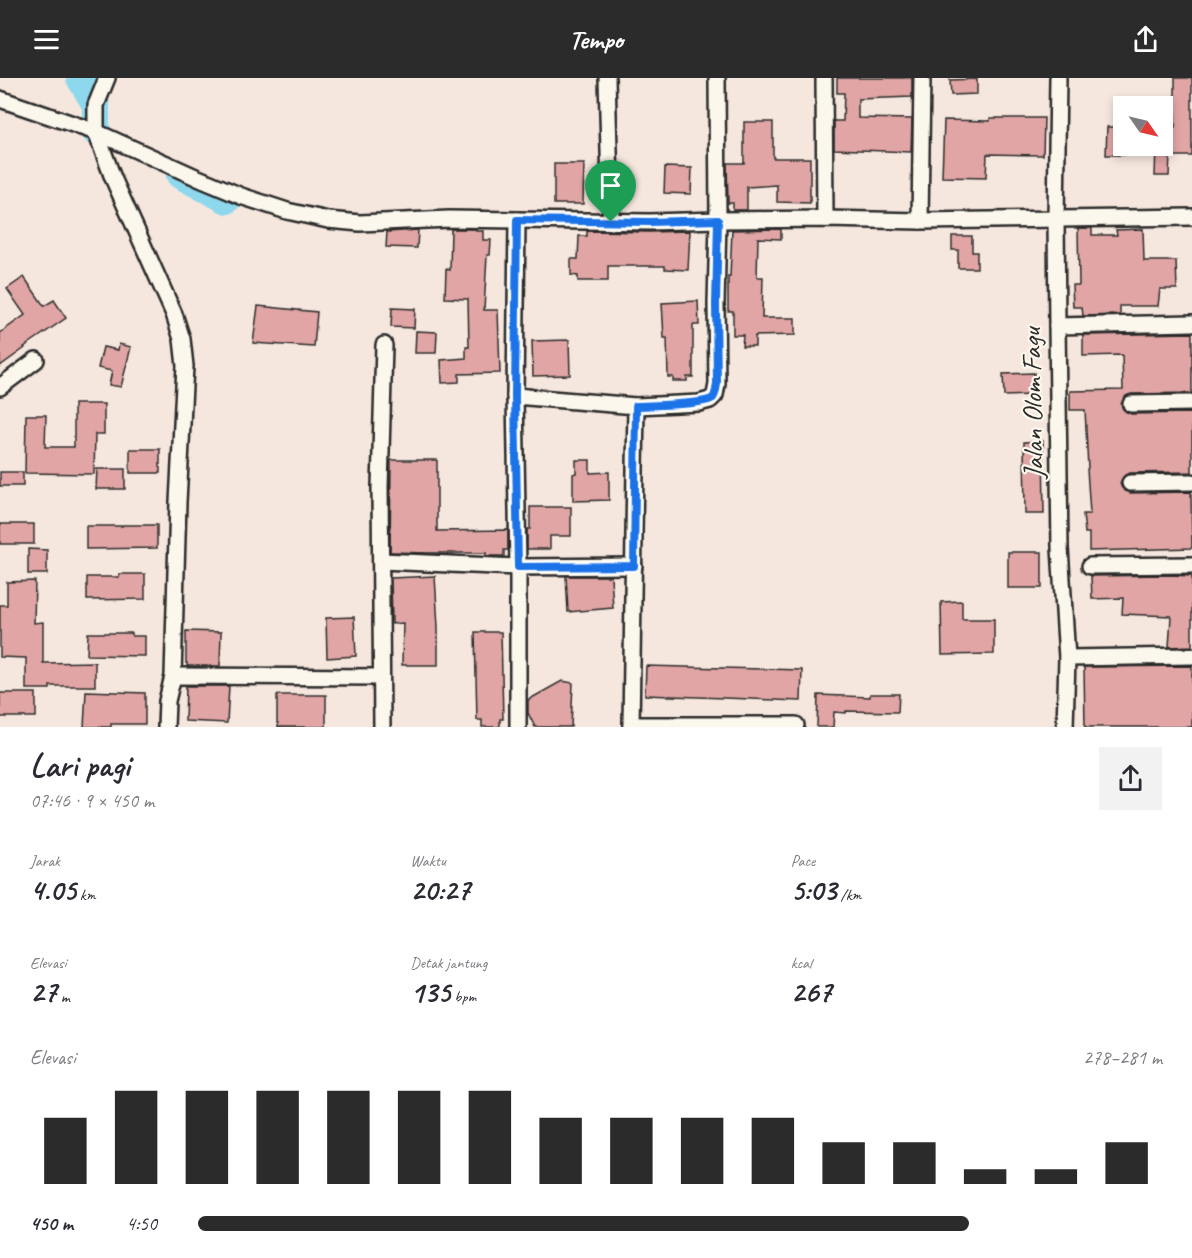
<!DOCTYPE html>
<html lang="id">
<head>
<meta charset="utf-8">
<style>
  :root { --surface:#fff; --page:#f2f2f3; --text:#2b2b33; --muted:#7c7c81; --accent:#2b2b2b }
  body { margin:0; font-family:Caveat,sans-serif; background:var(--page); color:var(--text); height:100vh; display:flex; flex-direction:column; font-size:22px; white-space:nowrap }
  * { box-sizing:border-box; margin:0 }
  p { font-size:20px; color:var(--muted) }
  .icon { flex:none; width:33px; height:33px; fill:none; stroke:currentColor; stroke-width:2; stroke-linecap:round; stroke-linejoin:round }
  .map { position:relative; height:649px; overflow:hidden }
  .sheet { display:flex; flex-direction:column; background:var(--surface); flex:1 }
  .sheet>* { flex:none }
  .needle { width:39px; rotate:124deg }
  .tools { position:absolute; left:1113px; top:18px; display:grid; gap:12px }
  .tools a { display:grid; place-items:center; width:60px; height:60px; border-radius:0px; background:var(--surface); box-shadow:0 3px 9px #0003; font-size:30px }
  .pin { position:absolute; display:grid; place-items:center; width:51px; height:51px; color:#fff; margin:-62px -26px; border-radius:50% 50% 50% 0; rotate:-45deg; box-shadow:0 0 6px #0007 }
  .pin .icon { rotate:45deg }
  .round { display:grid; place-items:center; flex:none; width:63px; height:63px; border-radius:0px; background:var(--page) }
  .head { display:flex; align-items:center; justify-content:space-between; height:102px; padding:0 30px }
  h1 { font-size:33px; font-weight:800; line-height:45px }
  .metrics { display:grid; grid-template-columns:repeat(3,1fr); gap:9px; height:102px; padding:6px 30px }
  .metrics div { display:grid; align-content:center }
  .metrics b { font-size:30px; font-weight:800 }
  .metrics small { font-size:16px; font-weight:400 }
  .metrics p { font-size:16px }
  .chart { height:168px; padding:12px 30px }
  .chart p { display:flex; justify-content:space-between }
  .chart svg { width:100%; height:108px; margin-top:6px; stroke:var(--accent); stroke-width:6 }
  ul { padding:0 30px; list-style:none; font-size:20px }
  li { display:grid; grid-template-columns:96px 72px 1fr; align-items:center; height:45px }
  li i { height:15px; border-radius:8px; background:var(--accent) }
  header { display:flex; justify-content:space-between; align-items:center; height:78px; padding:0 30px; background:var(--accent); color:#fff; font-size:27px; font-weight:800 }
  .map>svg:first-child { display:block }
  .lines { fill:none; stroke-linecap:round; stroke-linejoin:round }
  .river { stroke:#8ed8ee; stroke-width:28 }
  .building { fill:#e0a5a4; stroke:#2b2b2b; stroke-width:1.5 }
  .minor-casing { stroke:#2b2b2b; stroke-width:20 }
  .minor { stroke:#fbf7ec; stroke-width:15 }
  .route-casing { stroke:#fff; stroke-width:12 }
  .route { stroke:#1a73e8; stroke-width:8 }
  .labels { text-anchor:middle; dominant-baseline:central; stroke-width:4.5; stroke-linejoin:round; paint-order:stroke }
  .street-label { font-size:28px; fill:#2b2b2b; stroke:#fbf7ec }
</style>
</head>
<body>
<header><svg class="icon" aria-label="menu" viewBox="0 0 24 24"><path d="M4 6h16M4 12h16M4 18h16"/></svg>Tempo<svg class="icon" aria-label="share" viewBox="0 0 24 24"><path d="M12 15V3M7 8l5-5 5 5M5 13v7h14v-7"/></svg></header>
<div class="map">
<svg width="1192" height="649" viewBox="0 0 1192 649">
  <rect width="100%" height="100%" fill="#f6e7de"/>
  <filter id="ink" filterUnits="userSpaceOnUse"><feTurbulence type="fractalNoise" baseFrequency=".0167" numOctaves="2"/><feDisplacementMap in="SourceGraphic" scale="12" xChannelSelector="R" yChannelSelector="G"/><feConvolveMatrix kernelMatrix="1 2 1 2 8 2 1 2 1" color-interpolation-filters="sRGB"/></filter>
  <g filter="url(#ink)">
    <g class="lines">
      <g class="river">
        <polyline points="80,0 96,27 96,54 98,55"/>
        <polyline points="180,97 227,122"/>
      </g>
    </g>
    <g class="building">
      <polygon points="837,0 912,0 912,19 858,21 858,40 912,41 911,74 834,71 834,43 843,43 844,15 837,15"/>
      <polygon points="1175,0 1192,0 1192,78 1170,78 1169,98 1155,98 1156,68 1162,68 1162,50 1175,50"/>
      <polygon points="977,1 977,16 951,17 950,2"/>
      <polygon points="990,40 1044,40 1043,77 987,76 986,100 942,99 944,42 990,43"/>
      <polygon points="744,44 773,44 773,80 810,80 810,125 777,124 777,107 747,109 747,132 733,132 733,125 728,125 727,85 744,85"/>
      <polygon points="1107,49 1124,49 1124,77 1106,77"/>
      <polygon points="554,86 584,86 583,126 554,126"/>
      <polygon points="665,89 692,90 691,116 664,115"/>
      <polygon points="1078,150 1092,150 1092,157 1117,157 1116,152 1143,151 1144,183 1176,183 1177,211 1160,211 1158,228 1120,228 1120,237 1083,238 1082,229 1073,229 1072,207 1079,207"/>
      <polygon points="451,151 476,151 476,153 483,153 483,162 491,162 490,177 487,177 484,232 498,232 500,295 459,296 459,304 442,305 441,282 466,280 466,269 469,269 468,221 445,220 446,191 450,192"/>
      <polygon points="781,151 781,161 758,160 757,199 763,199 762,240 795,240 795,257 755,258 755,268 742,268 743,257 733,257 733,233 728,233 728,199 730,199 732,152"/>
      <polygon points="418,152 417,170 386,169 387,154"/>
      <polygon points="587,153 649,154 690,153 688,192 665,191 665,188 608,188 608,203 578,203 578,198 571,197 571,181 578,181 579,158 587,158"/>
      <polygon points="952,158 972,158 972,174 977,174 977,190 958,190 958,172 952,172"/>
      <polygon points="24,199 44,228 54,222 66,240 24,269 25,270 0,288 0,255 25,237 7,211"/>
      <polygon points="698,223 699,247 693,247 693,299 687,299 687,303 673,303 673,299 668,299 667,260 664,260 662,225"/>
      <polygon points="258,228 317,234 314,269 253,265"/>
      <polygon points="392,230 415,231 414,250 391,249"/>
      <polygon points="416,253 437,254 436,275 415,275"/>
      <polygon points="1192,255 1192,315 1131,316 1126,318 1121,326 1123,331 1131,336 1192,335 1192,394 1130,395 1125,397 1120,405 1122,410 1130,415 1191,414 1192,470 1089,473 1089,455 1085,455 1083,436 1090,436 1087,391 1088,390 1085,332 1070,332 1070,313 1123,312 1122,277 1083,278 1083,257"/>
      <polygon points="569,262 570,297 533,298 532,263"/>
      <polygon points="119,266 131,269 121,309 109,307 112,293 98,290 103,269 118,272"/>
      <polygon points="1034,295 1035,317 1004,318 1003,296"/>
      <polygon points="74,326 104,326 104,356 95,356 94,396 25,395 26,337 46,337 45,369 74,369"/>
      <polygon points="1043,363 1044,436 1025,436 1024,364"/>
      <rect x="130" y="371" width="30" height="24"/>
      <polygon points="391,382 437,382 437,453 508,452 508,472 504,472 504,478 486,478 486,475 428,475 390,474"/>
      <polygon points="576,382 590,382 590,395 609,394 609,422 573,423 573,396 576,395"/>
      <polygon points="97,391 125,391 125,411 96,411"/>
      <rect x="0" y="394" width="23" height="14"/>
      <polygon points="530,429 571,429 571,458 550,458 550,471 527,471 527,451 530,451"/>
      <rect x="0" y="446" width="34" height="20"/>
      <polygon points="122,447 157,447 157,470 86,471 86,448 122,448"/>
      <polygon points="28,471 47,472 47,496 28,496"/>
      <rect x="1008" y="474" width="34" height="36"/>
      <polygon points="119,496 145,496 145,521 87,522 87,499 119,499"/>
      <polygon points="1169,497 1192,498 1192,568 1169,569 1171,538 1122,536 1123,520 1092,521 1091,498"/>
      <polygon points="435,498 438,549 438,587 402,587 403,545 392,546 391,500"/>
      <polygon points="566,498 611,498 613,530 568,534"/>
      <polygon points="35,503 34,545 43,544 43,585 95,584 95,608 50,608 50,611 26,611 26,580 0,579 0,527 7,527 7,504"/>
      <polygon points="962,523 962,541 994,541 994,576 942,577 941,524"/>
      <polygon points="354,539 356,578 327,580 326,540"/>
      <polygon points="186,553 221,554 220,588 187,588 187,585 186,585"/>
      <polygon points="475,554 501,554 503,641 500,641 500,649 482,649 482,642 477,642"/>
      <polygon points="88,555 132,555 132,558 145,558 145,578 87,577"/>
      <polygon points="646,588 802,592 801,623 645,617"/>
      <polygon points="1192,588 1192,649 1085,649 1084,589"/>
      <polygon points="562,603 573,605 571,649 535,649 528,635 528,622"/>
      <polygon points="186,608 229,608 227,645 185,643"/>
      <polygon points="86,613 145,615 145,646 111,646 111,649 84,649"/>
      <rect x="0" y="615" width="36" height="24"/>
      <polygon points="870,616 899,616 898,634 846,633 846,635 834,634 833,649 817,649 818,617 870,619"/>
      <polygon points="277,617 326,617 326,649 278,649 278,645 277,645"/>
    </g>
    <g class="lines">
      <defs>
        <g id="minor">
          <polyline points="107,0 96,27 96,54 113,100 174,236 182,261 185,288 178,424 173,598 167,623 166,649"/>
          <polyline points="607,0 611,144"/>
          <polyline points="824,0 825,141"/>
          <polyline points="1058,0 1056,140 1057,248 1060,470 1067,580 1065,649"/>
          <polyline points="0,21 96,54 198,100 241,118 287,133 328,142 360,145 449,141 649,144 718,142 825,141 920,143 1192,139"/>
          <polyline points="517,142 515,318 518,489 518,649"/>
          <polyline points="920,143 922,0"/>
          <polyline points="1057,248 1192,245"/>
          <polyline points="0,309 36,282"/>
          <polyline points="515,318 636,328 699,325 710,322 715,317 717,306 716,226 718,142 717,0"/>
          <polyline points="1131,326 1192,325"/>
          <polyline points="1130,405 1192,404"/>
          <polyline points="381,483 518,489 634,488"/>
          <polyline points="1090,488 1192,487"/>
          <polyline points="1067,580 1192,578"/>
          <polyline points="173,598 381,599"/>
          <polyline points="631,647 636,328"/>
          <polyline points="382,649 380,409 384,267"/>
          <polyline points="631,649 631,647 796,647"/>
        </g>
      </defs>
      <use href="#minor" class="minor-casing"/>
      <use href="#minor" class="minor"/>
    </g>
  </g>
  <g class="lines" filter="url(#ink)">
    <defs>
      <path id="route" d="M517,142L649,144L718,142L716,226L717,306C716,311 716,316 713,320C705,327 649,327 636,328L634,488L518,489L515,318Z"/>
    </defs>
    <use href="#route" class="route-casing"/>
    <use href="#route" class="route"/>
  </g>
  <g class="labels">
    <g class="street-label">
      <text transform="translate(1032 325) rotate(-91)">Jalan Olom Fagu</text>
    </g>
  </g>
</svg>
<div class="tools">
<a><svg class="needle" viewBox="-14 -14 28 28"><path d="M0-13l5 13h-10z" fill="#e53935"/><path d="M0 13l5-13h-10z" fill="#7c7c81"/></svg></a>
</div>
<div class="pin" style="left:611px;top:144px;background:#1e9e55"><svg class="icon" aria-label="arrive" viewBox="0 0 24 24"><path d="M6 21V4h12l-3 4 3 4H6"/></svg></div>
</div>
<section class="sheet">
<div class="head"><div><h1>Lari pagi</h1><p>07:46 · 9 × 450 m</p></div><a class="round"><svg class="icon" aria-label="share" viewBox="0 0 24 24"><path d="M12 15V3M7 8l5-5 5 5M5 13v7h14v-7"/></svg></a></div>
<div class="metrics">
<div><p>Jarak</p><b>4.05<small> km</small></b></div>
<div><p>Waktu</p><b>20:27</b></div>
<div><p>Pace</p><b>5:03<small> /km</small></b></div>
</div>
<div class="metrics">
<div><p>Elevasi</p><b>27<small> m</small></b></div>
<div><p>Detak jantung</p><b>135<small> bpm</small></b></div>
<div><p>kcal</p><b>267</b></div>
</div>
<div class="chart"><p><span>Elevasi</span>278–281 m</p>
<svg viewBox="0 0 160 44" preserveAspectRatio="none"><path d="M5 44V17M15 44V6M25 44V6M35 44V6M45 44V6M55 44V6M65 44V6M75 44V17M85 44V17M95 44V17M105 44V17M115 44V27M125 44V27M135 44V38M145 44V38M155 44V27"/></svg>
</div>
<ul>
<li><b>450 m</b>4:50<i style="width:80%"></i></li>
</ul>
</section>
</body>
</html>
